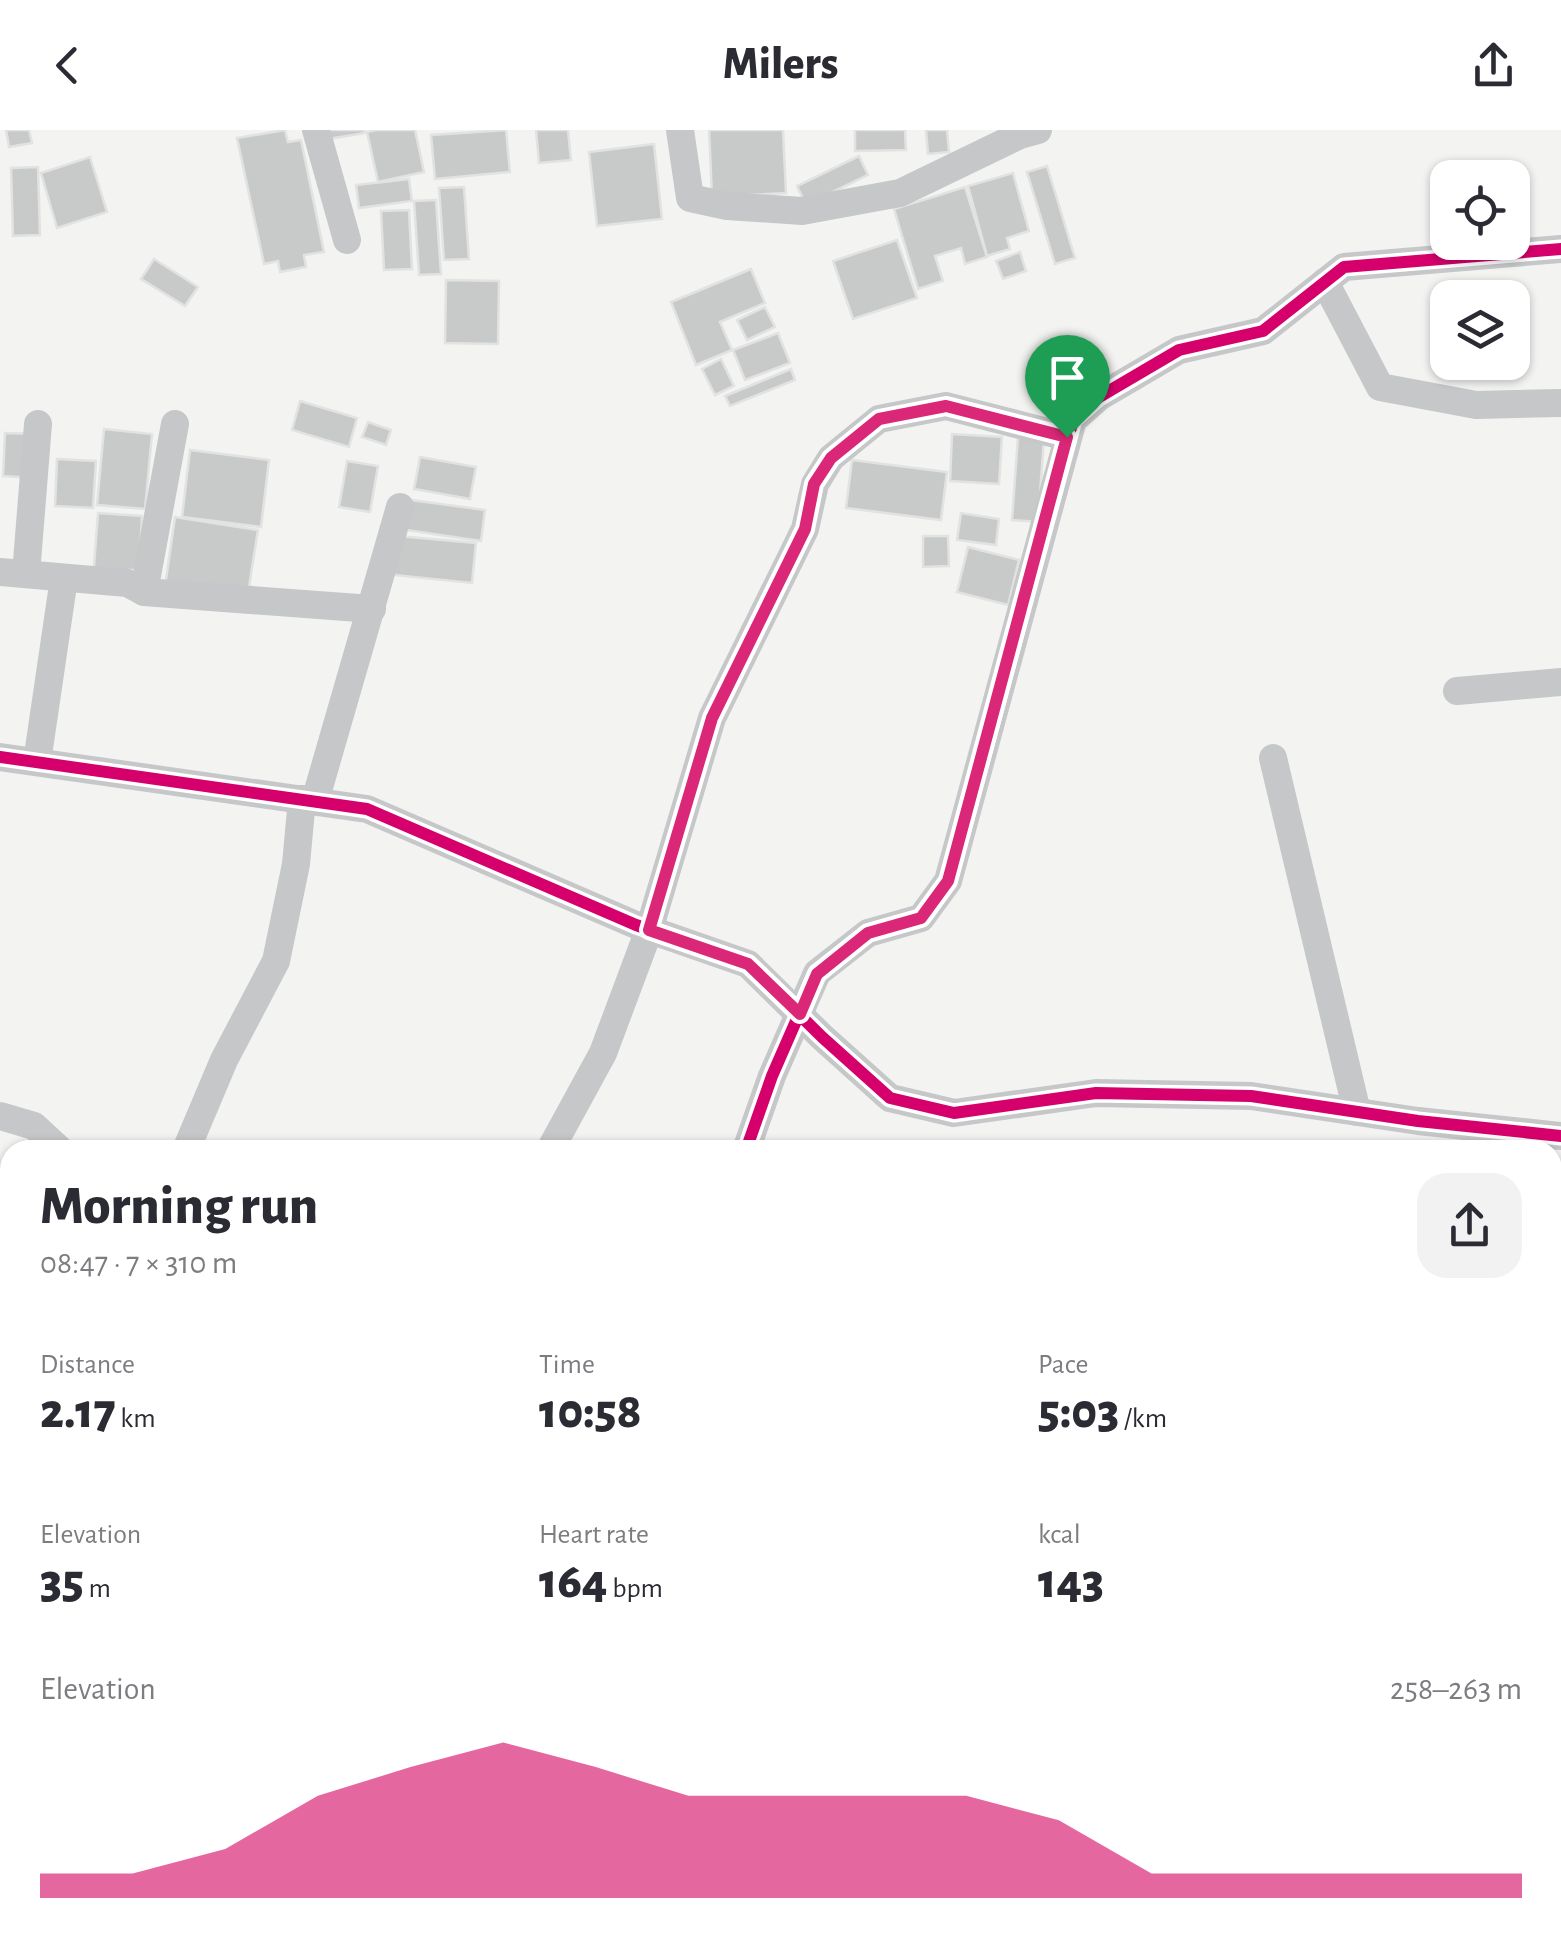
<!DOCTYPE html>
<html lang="en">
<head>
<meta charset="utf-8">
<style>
  :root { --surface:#fff; --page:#f2f2f3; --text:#2b2b33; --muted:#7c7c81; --accent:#db2777 }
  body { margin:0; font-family:"Alegreya Sans",sans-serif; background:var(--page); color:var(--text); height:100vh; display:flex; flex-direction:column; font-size:38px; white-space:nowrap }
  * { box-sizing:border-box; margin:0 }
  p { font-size:32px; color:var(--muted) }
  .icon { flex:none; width:55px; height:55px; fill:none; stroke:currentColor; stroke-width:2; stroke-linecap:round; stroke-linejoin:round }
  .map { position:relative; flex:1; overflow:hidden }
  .panel { position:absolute; left:0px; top:1010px; width:1562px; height:812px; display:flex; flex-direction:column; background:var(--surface); border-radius:30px 30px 0 0; box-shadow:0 2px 8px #0004 }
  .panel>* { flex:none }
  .fabs { position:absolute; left:1430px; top:30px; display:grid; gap:20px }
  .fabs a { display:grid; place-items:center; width:100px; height:100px; border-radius:20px; background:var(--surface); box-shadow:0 2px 8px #0004; font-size:50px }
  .pin { position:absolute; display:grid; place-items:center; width:85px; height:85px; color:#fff; margin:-102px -42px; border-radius:50% 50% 50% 0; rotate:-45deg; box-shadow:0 0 10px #0007 }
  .pin .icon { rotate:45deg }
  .round { display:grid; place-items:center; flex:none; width:105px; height:105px; border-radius:30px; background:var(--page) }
  .headline { display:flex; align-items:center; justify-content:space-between; height:170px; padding:0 40px }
  h1 { font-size:55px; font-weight:800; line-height:75px }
  .metrics { display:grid; grid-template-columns:repeat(3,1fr); gap:15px; height:170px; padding:10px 40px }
  .metrics div { display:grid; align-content:center }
  .metrics b { font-size:50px; font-weight:800 }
  .metrics small { font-size:28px; font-weight:400 }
  .metrics p { font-size:28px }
  .chart { height:280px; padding:20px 40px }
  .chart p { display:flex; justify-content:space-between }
  .chart svg { width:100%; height:180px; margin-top:10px; fill:var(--accent); opacity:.7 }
  header { display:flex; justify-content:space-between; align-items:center; height:130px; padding:0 40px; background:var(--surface); font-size:45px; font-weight:800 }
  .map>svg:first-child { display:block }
  .building { fill:#c8caca; stroke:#e2e2e2; stroke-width:2.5 }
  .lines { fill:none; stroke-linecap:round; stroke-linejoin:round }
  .minor { stroke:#c5c7c8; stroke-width:28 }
  .cycleway-casing { stroke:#fff; stroke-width:19 }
  .cycleway { stroke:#d6006c; stroke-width:12 }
  .route-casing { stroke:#fff; stroke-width:20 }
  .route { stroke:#db2777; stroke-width:12 }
</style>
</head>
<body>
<header><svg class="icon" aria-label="back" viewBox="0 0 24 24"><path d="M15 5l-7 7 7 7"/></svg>Milers<svg class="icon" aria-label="share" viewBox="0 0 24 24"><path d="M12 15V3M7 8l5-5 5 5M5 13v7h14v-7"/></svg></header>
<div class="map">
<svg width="1561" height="1822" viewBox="0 0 1561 1822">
  <rect width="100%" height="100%" fill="#f3f3f2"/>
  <g class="building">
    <polygon points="6,0 29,0 32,13 9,17"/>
    <polygon points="285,0 288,12 301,10 324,122 304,125 306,137 280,142 278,131 264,134 237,8"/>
    <polygon points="320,0 364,0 365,3 322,10"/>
    <polygon points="376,0 415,0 424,42 378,52 367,2"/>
    <polygon points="506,0 510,42 435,49 431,5"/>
    <polygon points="536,0 568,0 571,30 539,33"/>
    <polygon points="709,0 783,0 786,63 712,67"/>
    <polygon points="855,0 905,0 906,20 855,21"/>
    <polygon points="926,0 947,0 949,22 928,24"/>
    <polygon points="654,14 662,89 597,96 589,22"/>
    <polygon points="859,26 868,45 806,75 797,56"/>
    <polygon points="90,27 107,82 57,98 41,43"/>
    <polygon points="1047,36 1075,128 1055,134 1027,42"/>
    <polygon points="38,37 40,105 13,106 11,38"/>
    <polygon points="1013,43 1029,101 1007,108 1010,119 987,126 968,56"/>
    <polygon points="409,49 412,71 359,78 356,55"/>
    <polygon points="464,57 469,129 444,130 439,58"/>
    <polygon points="965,57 987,127 965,134 961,118 935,126 943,151 918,159 894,79"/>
    <polygon points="436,70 441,144 419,145 414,71"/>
    <polygon points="409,80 412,139 384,140 381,81"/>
    <polygon points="897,110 917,168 853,189 833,131"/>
    <polygon points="1020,122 1026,141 1003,149 996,131"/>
    <polygon points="154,129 198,157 185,176 141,149"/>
    <polygon points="751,139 765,173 720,192 732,220 696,235 671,172"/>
    <polygon points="446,150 499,151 498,214 445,213"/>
    <polygon points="765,177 775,197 747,210 737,190"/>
    <polygon points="778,203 790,233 745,250 733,220"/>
    <polygon points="721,229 734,256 715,265 702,239"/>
    <polygon points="791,239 795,250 730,276 725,266"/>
    <polygon points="300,271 357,288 349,317 292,300"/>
    <polygon points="368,292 391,300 386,315 362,307"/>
    <polygon points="104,299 152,304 145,379 97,375"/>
    <polygon points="5,303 34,304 32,348 3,346"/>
    <polygon points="952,304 1002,307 999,354 950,351"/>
    <polygon points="1018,306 1044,308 1038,392 1012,390"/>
    <polygon points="190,320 269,330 261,397 182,387"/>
    <polygon points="420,327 476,337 470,369 414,359"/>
    <polygon points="57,329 96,331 93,378 55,376"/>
    <polygon points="852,330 947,342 941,390 846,378"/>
    <polygon points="347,331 378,336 370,382 339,377"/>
    <polygon points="411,370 485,380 481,411 406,400"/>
    <polygon points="98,383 142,386 139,440 128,440 92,462"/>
    <polygon points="961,383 999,389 996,415 957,410"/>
    <polygon points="175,387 258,400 246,476 164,463"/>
    <polygon points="398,406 476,413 472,453 394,445"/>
    <polygon points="923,406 948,406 949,436 923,437"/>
    <polygon points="968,417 1019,430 1008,475 957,462"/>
  </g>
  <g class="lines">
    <g class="minor">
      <polyline points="316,0 347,110"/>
      <polyline points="680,0 690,68 727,76 802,81 900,63 1020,5 1038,0"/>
      <polyline points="1325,152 1380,257 1476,275 1561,273"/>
      <polyline points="0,442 127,453 144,462 372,479"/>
      <polyline points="26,444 38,294"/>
      <polyline points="144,462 175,294"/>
      <polyline points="1457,561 1561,552"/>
      <polyline points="0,627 367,679 636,795 748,834 822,907 890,968 954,983 1096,963 1251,966 1418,991 1561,1006"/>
      <polyline points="1273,628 1357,982"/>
      <polyline points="37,632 64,448"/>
      <polyline points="315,671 400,377"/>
      <polyline points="0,986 34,996 60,1020"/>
      <polyline points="186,1020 224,930 276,831 296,734 302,669"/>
      <polyline points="550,1020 603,923 649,800 712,588 805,399 815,354 831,328 879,289 946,276 1067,307"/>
      <polyline points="746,1020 772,946 817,843 868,803 921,788 948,751 1073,290 1099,267 1179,220 1263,201 1344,137 1561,119"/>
      <polyline points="1552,1233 1561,1226"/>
      <polyline points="0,1317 10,1312"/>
      <polyline points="0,1683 10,1684"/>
      <polyline points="1552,1706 1561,1705"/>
      <polyline points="1405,1812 1409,1822"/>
      <polyline points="747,1822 750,1812"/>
    </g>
    <defs>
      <g id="cycleway">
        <polyline points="0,627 367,679 636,795 748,834 822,907 890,968 954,983 1096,963 1251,966 1418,991 1561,1006"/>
        <polyline points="746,1020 772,946 817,843 868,803 921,788 948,751 1073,290 1099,267 1179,220 1263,201 1344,137 1561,119"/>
      </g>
    </defs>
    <use href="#cycleway" class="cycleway-casing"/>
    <use href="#cycleway" class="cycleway"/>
  </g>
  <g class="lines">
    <defs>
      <polygon id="route" points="946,276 1067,307 948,751 921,788 868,803 817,844 800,884 748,834 649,800 712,588 805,399 814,354 831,328 879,289"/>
    </defs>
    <use href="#route" class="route-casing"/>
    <use href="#route" class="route"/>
  </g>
</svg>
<div class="fabs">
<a><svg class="icon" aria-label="locate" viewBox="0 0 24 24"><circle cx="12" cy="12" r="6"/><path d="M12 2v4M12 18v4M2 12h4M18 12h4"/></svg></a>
<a><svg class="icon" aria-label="layers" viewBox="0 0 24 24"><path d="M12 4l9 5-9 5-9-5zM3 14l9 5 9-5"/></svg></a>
</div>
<div class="pin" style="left:1067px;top:307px;background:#1e9e55"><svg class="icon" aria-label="arrive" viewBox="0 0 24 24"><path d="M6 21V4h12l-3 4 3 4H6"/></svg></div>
<section class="panel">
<div class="headline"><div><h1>Morning run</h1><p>08:47 · 7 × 310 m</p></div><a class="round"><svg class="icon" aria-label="share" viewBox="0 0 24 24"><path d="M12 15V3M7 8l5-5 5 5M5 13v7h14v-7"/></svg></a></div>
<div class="metrics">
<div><p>Distance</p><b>2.17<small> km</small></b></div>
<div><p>Time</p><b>10:58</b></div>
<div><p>Pace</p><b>5:03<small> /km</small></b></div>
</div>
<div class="metrics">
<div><p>Elevation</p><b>35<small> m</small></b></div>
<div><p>Heart rate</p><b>164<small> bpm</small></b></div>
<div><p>kcal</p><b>143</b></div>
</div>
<div class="chart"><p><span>Elevation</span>258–263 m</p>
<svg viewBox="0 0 160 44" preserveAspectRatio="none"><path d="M0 44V38L10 38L20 32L30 19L40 12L50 6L60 12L70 19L80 19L90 19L100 19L110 25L120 38L130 38L140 38L150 38L160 38V44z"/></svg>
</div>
</section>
</div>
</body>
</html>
